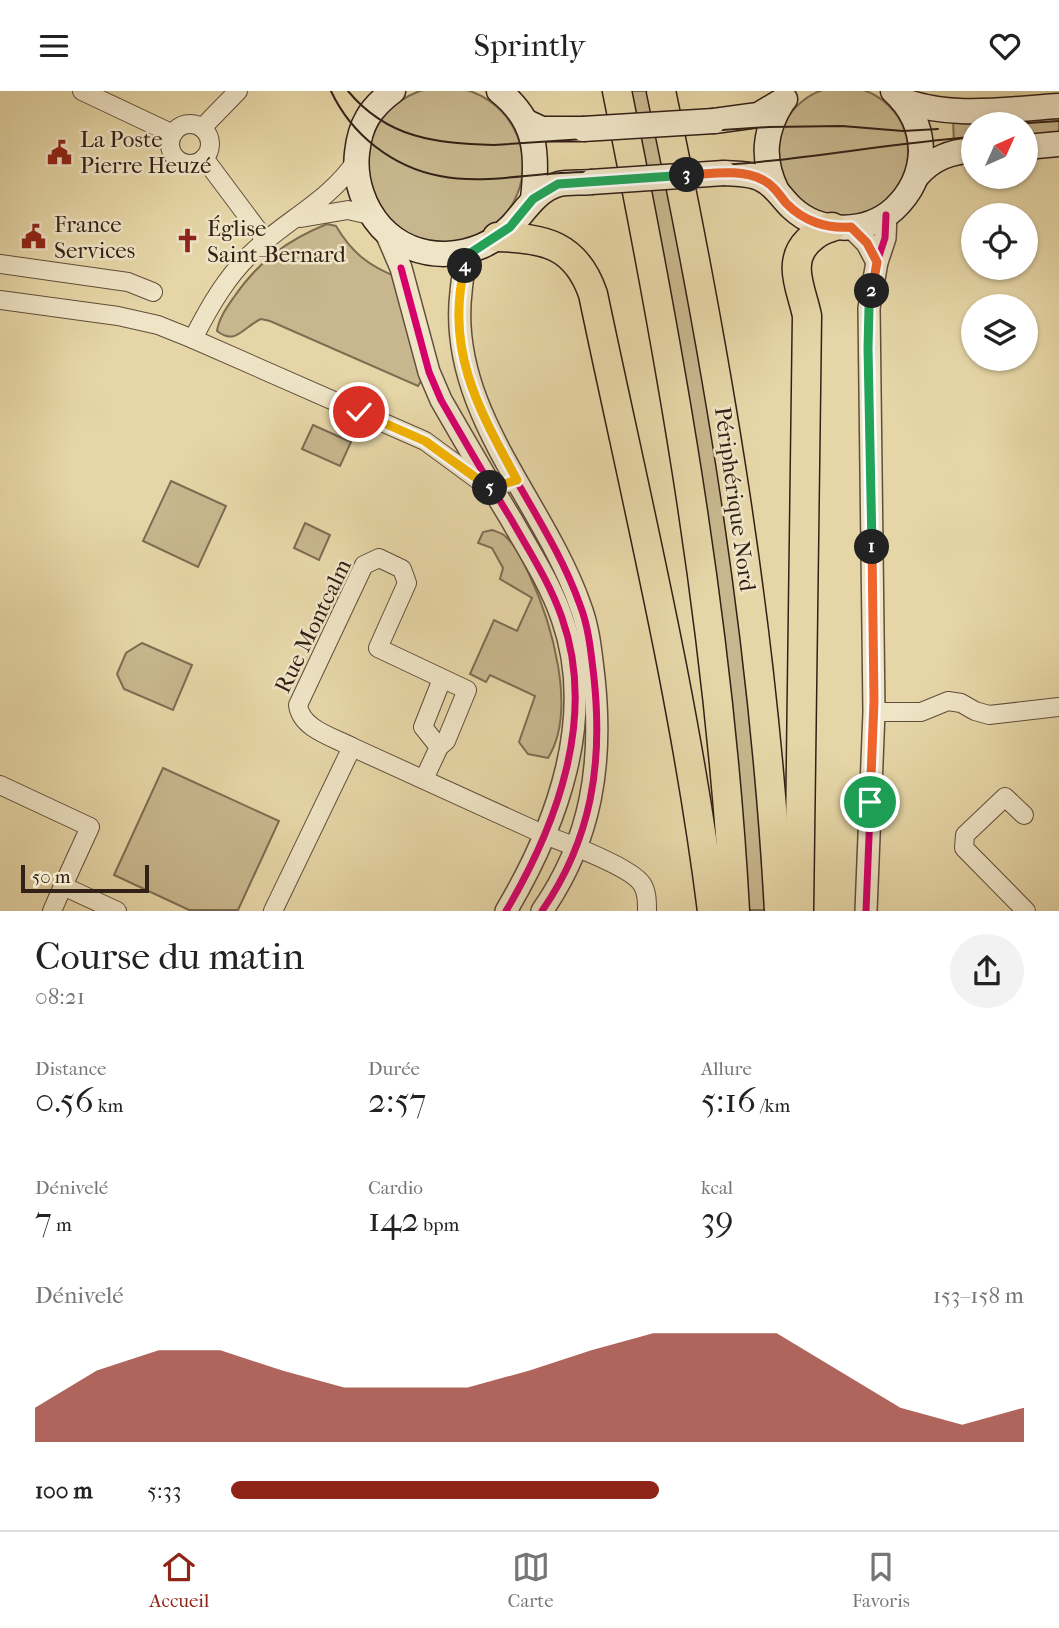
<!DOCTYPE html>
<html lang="fr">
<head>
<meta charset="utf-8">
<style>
  :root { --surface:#fff; --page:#f2f2f2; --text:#222; --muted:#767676; --line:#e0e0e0; --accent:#8f2418 }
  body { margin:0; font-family:"IM FELL French Canon",serif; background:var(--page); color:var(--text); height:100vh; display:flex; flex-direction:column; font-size:26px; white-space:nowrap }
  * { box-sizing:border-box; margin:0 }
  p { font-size:23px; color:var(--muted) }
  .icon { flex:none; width:38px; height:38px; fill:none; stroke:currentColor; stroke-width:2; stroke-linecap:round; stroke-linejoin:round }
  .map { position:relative; height:820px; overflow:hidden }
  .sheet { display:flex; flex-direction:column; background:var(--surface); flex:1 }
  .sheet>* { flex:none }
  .needle { width:46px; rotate:45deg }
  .controls { position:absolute; left:961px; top:21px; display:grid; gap:14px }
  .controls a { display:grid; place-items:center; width:77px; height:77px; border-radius:50%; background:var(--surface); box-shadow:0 2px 5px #0004; font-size:35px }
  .scale { position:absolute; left:21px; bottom:18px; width:128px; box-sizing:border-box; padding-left:7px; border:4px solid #332016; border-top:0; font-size:19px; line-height:24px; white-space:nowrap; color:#332016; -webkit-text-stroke:5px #efe4c6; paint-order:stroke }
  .pin { position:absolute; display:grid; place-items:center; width:60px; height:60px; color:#fff; margin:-30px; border:4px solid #fff; border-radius:50%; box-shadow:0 2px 7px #0007 }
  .km { position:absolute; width:35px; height:35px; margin:-18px; border-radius:50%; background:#222; color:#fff; font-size:19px; line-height:35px; text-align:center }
  .round { display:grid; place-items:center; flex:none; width:74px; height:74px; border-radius:37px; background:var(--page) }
  .headline { display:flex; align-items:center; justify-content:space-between; height:119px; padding:0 35px }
  h1 { font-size:38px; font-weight:600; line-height:52px }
  .metrics { display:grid; grid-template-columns:repeat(3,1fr); gap:10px; height:119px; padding:7px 35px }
  .metrics div { display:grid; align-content:center }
  .metrics b { font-size:35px; font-weight:600 }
  .metrics small { font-size:19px; font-weight:400 }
  .metrics p { font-size:19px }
  .chart { height:196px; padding:14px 35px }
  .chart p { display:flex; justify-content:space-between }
  .chart svg { width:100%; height:126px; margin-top:7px; fill:var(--accent); opacity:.7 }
  ul { padding:0 35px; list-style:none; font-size:23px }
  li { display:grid; grid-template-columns:112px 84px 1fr; align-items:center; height:52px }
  li i { height:18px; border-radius:9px; background:var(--accent) }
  header { display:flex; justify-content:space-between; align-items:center; height:91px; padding:0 35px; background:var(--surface); font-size:32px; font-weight:600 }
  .tabs { display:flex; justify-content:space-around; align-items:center; height:98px; border-top:2px solid var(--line); background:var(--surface); font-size:19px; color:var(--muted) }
  .tabs a { display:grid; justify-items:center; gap:4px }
  .tabs .selected { color:var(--accent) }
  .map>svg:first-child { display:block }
  .green { fill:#c8b78e; stroke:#7e6c52; stroke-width:2 }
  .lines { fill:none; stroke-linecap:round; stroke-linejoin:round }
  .minor-casing { stroke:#604e3a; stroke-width:20 }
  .tertiary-casing { stroke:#604e3a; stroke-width:24 }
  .secondary-casing { stroke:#332016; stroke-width:27 }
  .trunk-casing { stroke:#332016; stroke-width:31 }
  .minor { stroke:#efe4c6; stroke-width:18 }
  .tertiary { stroke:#efe4c6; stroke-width:21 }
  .secondary { stroke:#efe4c6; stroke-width:24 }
  .trunk { stroke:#e6d6a7; stroke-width:28 }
  .tram { stroke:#332016; stroke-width:2 }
  .secondary-bridge-casing { stroke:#332016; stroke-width:27; stroke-linecap:butt }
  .secondary-bridge { stroke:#efe4c6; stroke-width:24 }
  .cycleway-casing { stroke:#efe4c6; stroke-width:11 }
  .cycleway { stroke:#d6006c; stroke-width:7 }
  .split-1-casing { stroke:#fff; stroke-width:14 }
  .split-2-casing { stroke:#fff; stroke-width:14 }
  .split-3-casing { stroke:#fff; stroke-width:14 }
  .split-4-casing { stroke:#fff; stroke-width:14 }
  .split-5-casing { stroke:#fff; stroke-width:14 }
  .split-6-casing { stroke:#fff; stroke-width:14 }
  .split-1 { stroke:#f0652b; stroke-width:9 }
  .split-2 { stroke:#22a559; stroke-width:9 }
  .split-3 { stroke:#f0652b; stroke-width:9 }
  .split-4 { stroke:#22a559; stroke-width:9 }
  .split-5 { stroke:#f5b400; stroke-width:9 }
  .split-6 { stroke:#f5b400; stroke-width:9 }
  .labels { text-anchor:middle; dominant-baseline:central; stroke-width:5; stroke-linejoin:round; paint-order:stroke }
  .poi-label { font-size:23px; fill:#332016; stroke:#efe4c6; text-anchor:start }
  .street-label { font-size:23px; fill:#332016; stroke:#efe4c6 }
</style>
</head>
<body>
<header><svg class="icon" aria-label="menu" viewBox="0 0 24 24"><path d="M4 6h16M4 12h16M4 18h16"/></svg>Sprintly<svg class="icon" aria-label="heart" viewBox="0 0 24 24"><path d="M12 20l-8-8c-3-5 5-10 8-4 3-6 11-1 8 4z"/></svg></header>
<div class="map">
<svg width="1059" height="820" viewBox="0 0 1059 820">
  <rect width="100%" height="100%" fill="#e6d6a7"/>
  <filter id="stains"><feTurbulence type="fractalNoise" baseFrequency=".00286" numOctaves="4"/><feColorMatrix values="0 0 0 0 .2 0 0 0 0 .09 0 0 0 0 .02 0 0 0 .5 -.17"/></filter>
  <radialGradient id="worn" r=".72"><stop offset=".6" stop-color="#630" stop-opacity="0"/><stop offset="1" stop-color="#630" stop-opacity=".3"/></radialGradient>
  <g class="green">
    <circle cx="445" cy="74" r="78"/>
    <circle cx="843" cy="61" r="65"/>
    <polygon points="628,0 650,0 702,255 733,457 769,819 746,819"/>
    <polygon points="1059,23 1059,45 1026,48 1026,33 973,33 973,51 954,57 953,26"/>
    <path d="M327,133L336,135C352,162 369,175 397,186L421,290L418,295L270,230L261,228C243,236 236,255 217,240C219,227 227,216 234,206C258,171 287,149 327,133Z"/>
    <polygon points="313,334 351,351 340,375 302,358"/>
    <polygon points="171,390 226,415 198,476 143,450"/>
    <polygon points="305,432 330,444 319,469 294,457"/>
    <path d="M492,439C497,441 503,442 506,446C517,456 523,471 529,483C551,530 578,619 548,667L528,663L519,651L535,605L490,584L486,591L470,583L494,529L517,540L532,507L500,488L503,477L492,457L478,452L483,441Z"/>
    <polygon points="142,552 192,574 173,619 124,598 117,583 126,562"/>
    <polygon points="163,677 279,730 238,819 189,819 114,784"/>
  </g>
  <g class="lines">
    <defs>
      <g id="minor">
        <polyline points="82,0 173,43"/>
        <circle cx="190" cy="53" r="20"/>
        <polyline points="202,37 238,0"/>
        <polyline points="204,67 266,150"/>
        <polyline points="301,127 348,119 370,124"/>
        <polyline points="0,173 128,191 153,201"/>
        <polyline points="0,209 118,225 158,234 193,248 425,350 489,397 517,389"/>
        <path d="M193,248C209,216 228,183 255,159C288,128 330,109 356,70"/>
        <polyline points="874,621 921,621 948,610 961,612 975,620 989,624 1059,616"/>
        <path d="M352,656C333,646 301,638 298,614L364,474L379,467L402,478L407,492L378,557L467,599L446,650L439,656L424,688"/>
        <polyline points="439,656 423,636 442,588"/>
        <polyline points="0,694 90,736 63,795 117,820"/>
        <polyline points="1024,724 1005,706 965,744 964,757 1026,820"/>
        <polyline points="52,820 63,795"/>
        <path d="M273,820L352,656L545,744C566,752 631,776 642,793C647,801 647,810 647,820"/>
      </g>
      <g id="tertiary">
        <polyline points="851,136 867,152 877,171"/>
        <path d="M386,142L401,177L429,281L441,309C464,349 487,389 511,428C529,460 550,492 562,527C597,626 557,734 506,820"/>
        <path d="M472,161C464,173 462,187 461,201C447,319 543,409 580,514C589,537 591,562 594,587C603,672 592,748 542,820"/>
        <polyline points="866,820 874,621 869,217 877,171 885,147 886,124"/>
      </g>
      <g id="secondary">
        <path d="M393,0C370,17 360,33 357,62C354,89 364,117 381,136C416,174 477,170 511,135C526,119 537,99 559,93C569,91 581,92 591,91"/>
        <path d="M499,0C537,30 538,63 533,108"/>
        <path d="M902,9C951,28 1008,18 1059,15"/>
        <polyline points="714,30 758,24 785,8"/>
        <polyline points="527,31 542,38 583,38"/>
        <polyline points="1026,56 1059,53"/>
        <path d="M724,82C736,83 750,82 761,88C775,94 781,107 792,117C820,143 866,143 894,118C910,103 920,83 921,61C921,37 911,16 893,0"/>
        <path d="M917,85C933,67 950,61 973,59"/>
        <path d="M777,100C761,68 764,40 783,10"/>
      </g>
      <g id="trunk">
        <path d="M617,0C672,271 720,543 735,820"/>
        <path d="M661,0C718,270 764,543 779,820"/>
        <path d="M497,146C545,147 576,154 593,203C636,408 686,612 712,820"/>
        <path d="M799,820L807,225C802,199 786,172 808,150C815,143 823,138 832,136"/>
      </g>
    </defs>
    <use href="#minor" class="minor-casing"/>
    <use href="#tertiary" class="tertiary-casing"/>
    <use href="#secondary" class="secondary-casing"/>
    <use href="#trunk" class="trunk-casing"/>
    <use href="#minor" class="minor"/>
    <use href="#tertiary" class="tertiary"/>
    <use href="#secondary" class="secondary"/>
    <use href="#trunk" class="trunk"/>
    <g class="tram">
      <path d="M331,0C351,43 392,76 440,85C481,93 520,84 561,82C630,79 699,77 768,70C836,63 904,51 973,46"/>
      <path d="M348,0C388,48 436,52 494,54L769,36L842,35L903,40L938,38"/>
      <polyline points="1010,33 1059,30"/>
    </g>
    <defs>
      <g id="secondary-bridge">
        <polyline points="583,38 714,30"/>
        <polyline points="591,91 724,82"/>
      </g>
    </defs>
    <use href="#secondary-bridge" class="secondary-bridge-casing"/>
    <use href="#secondary-bridge" class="secondary-bridge"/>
    <defs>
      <g id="cycleway">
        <path d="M472,161C464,173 462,187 461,201C447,319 543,409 580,514C589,537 591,562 594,587C603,672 592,748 542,820"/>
        <path d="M401,177L429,281L441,309C464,349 487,389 511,428C529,460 550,492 562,527C597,626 557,734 506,820"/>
        <polyline points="866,820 874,621 869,217 877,171 885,147 886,124"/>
      </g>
    </defs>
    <use href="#cycleway" class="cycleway-casing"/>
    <use href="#cycleway" class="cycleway"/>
  </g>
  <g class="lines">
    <defs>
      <polyline id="split-1" points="870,711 874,610 872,456"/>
      <polyline id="split-2" points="872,200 869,217 868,257 872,456"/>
      <path id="split-3" d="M687,84C710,83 741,77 763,89C773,94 779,103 786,112C803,130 827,138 851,136L867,152L877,171L872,200"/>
      <polyline id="split-4" points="465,175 472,161 510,136 533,108 558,93 687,84"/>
      <path id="split-5" d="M465,175C444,258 479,319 517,389L490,397"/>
      <polyline id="split-6" points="359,321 425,350 490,397"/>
    </defs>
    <use href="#split-1" class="split-1-casing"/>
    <use href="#split-2" class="split-2-casing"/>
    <use href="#split-3" class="split-3-casing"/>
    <use href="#split-4" class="split-4-casing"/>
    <use href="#split-5" class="split-5-casing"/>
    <use href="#split-6" class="split-6-casing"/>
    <use href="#split-1" class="split-1"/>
    <use href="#split-2" class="split-2"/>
    <use href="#split-3" class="split-3"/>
    <use href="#split-4" class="split-4"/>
    <use href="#split-5" class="split-5"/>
    <use href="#split-6" class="split-6"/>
  </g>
  <defs>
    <symbol id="civic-bare" viewBox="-9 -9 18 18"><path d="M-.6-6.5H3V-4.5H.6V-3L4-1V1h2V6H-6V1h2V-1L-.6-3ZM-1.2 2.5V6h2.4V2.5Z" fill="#8f2418" stroke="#efe4c6" stroke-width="2.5" paint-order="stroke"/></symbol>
    <symbol id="church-bare" viewBox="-9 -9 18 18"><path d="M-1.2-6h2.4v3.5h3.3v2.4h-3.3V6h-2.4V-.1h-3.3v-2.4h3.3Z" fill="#8f2418" stroke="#efe4c6" stroke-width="2.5" paint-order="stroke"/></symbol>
  </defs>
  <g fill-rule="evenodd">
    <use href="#civic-bare" x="42" y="44" width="35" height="35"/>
    <use href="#civic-bare" x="16" y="128" width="35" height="35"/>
    <use href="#church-bare" x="170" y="132" width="35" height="35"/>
  </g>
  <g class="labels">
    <g class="poi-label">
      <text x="80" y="48">La Poste<tspan x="80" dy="26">Pierre Heuzé</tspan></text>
      <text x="54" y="133">France<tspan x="54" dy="26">Services</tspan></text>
      <text x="207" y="137">Église<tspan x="207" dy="26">Saint-Bernard</tspan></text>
    </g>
    <g class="street-label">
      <text transform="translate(735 408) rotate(82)">Périphérique Nord</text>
      <text transform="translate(313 535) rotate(-64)">Rue Montcalm</text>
    </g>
  </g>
  <rect width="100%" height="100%" filter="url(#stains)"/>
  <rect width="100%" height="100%" fill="url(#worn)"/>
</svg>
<div class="controls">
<a><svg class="needle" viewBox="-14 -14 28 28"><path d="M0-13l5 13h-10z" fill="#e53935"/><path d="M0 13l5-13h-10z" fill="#767676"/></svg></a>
<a><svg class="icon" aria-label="locate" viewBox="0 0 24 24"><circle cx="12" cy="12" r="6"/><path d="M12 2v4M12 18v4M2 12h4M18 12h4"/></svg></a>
<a><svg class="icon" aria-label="layers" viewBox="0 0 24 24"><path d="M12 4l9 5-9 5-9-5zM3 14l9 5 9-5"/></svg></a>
</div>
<div class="scale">50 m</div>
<div class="pin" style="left:870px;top:711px;background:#1e9e55"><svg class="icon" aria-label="arrive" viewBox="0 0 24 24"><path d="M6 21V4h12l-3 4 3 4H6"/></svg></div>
<div class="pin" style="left:359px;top:321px;background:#d93025"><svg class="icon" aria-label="check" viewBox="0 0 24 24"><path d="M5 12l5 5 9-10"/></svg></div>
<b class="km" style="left:872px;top:456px">1</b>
<b class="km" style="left:872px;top:200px">2</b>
<b class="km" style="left:687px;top:84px">3</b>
<b class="km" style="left:465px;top:175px">4</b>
<b class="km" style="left:490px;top:397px">5</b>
</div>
<section class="sheet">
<div class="headline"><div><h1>Course du matin</h1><p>08:21</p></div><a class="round"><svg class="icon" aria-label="share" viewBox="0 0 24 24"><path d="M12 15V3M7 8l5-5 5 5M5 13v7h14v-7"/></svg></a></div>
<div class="metrics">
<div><p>Distance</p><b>0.56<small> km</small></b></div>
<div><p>Durée</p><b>2:57</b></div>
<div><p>Allure</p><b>5:16<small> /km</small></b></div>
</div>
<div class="metrics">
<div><p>Dénivelé</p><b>7<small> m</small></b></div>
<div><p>Cardio</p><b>142<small> bpm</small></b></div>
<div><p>kcal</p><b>39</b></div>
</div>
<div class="chart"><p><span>Dénivelé</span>153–158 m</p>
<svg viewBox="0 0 160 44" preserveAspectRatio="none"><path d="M0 44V32L10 19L20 12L30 12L40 19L50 25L60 25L70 25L80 19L90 12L100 6L110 6L120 6L130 19L140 32L150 38L160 32V44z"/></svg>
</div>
<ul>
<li><b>100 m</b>5:33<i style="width:54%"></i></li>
</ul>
</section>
<nav class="tabs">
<a class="selected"><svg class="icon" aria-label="home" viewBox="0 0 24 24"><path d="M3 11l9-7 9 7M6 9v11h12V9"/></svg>Accueil</a>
<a><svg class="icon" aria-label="map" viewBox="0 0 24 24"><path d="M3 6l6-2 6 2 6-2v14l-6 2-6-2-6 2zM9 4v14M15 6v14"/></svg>Carte</a>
<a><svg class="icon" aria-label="saved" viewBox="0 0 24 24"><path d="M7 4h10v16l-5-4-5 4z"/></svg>Favoris</a>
</nav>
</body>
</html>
